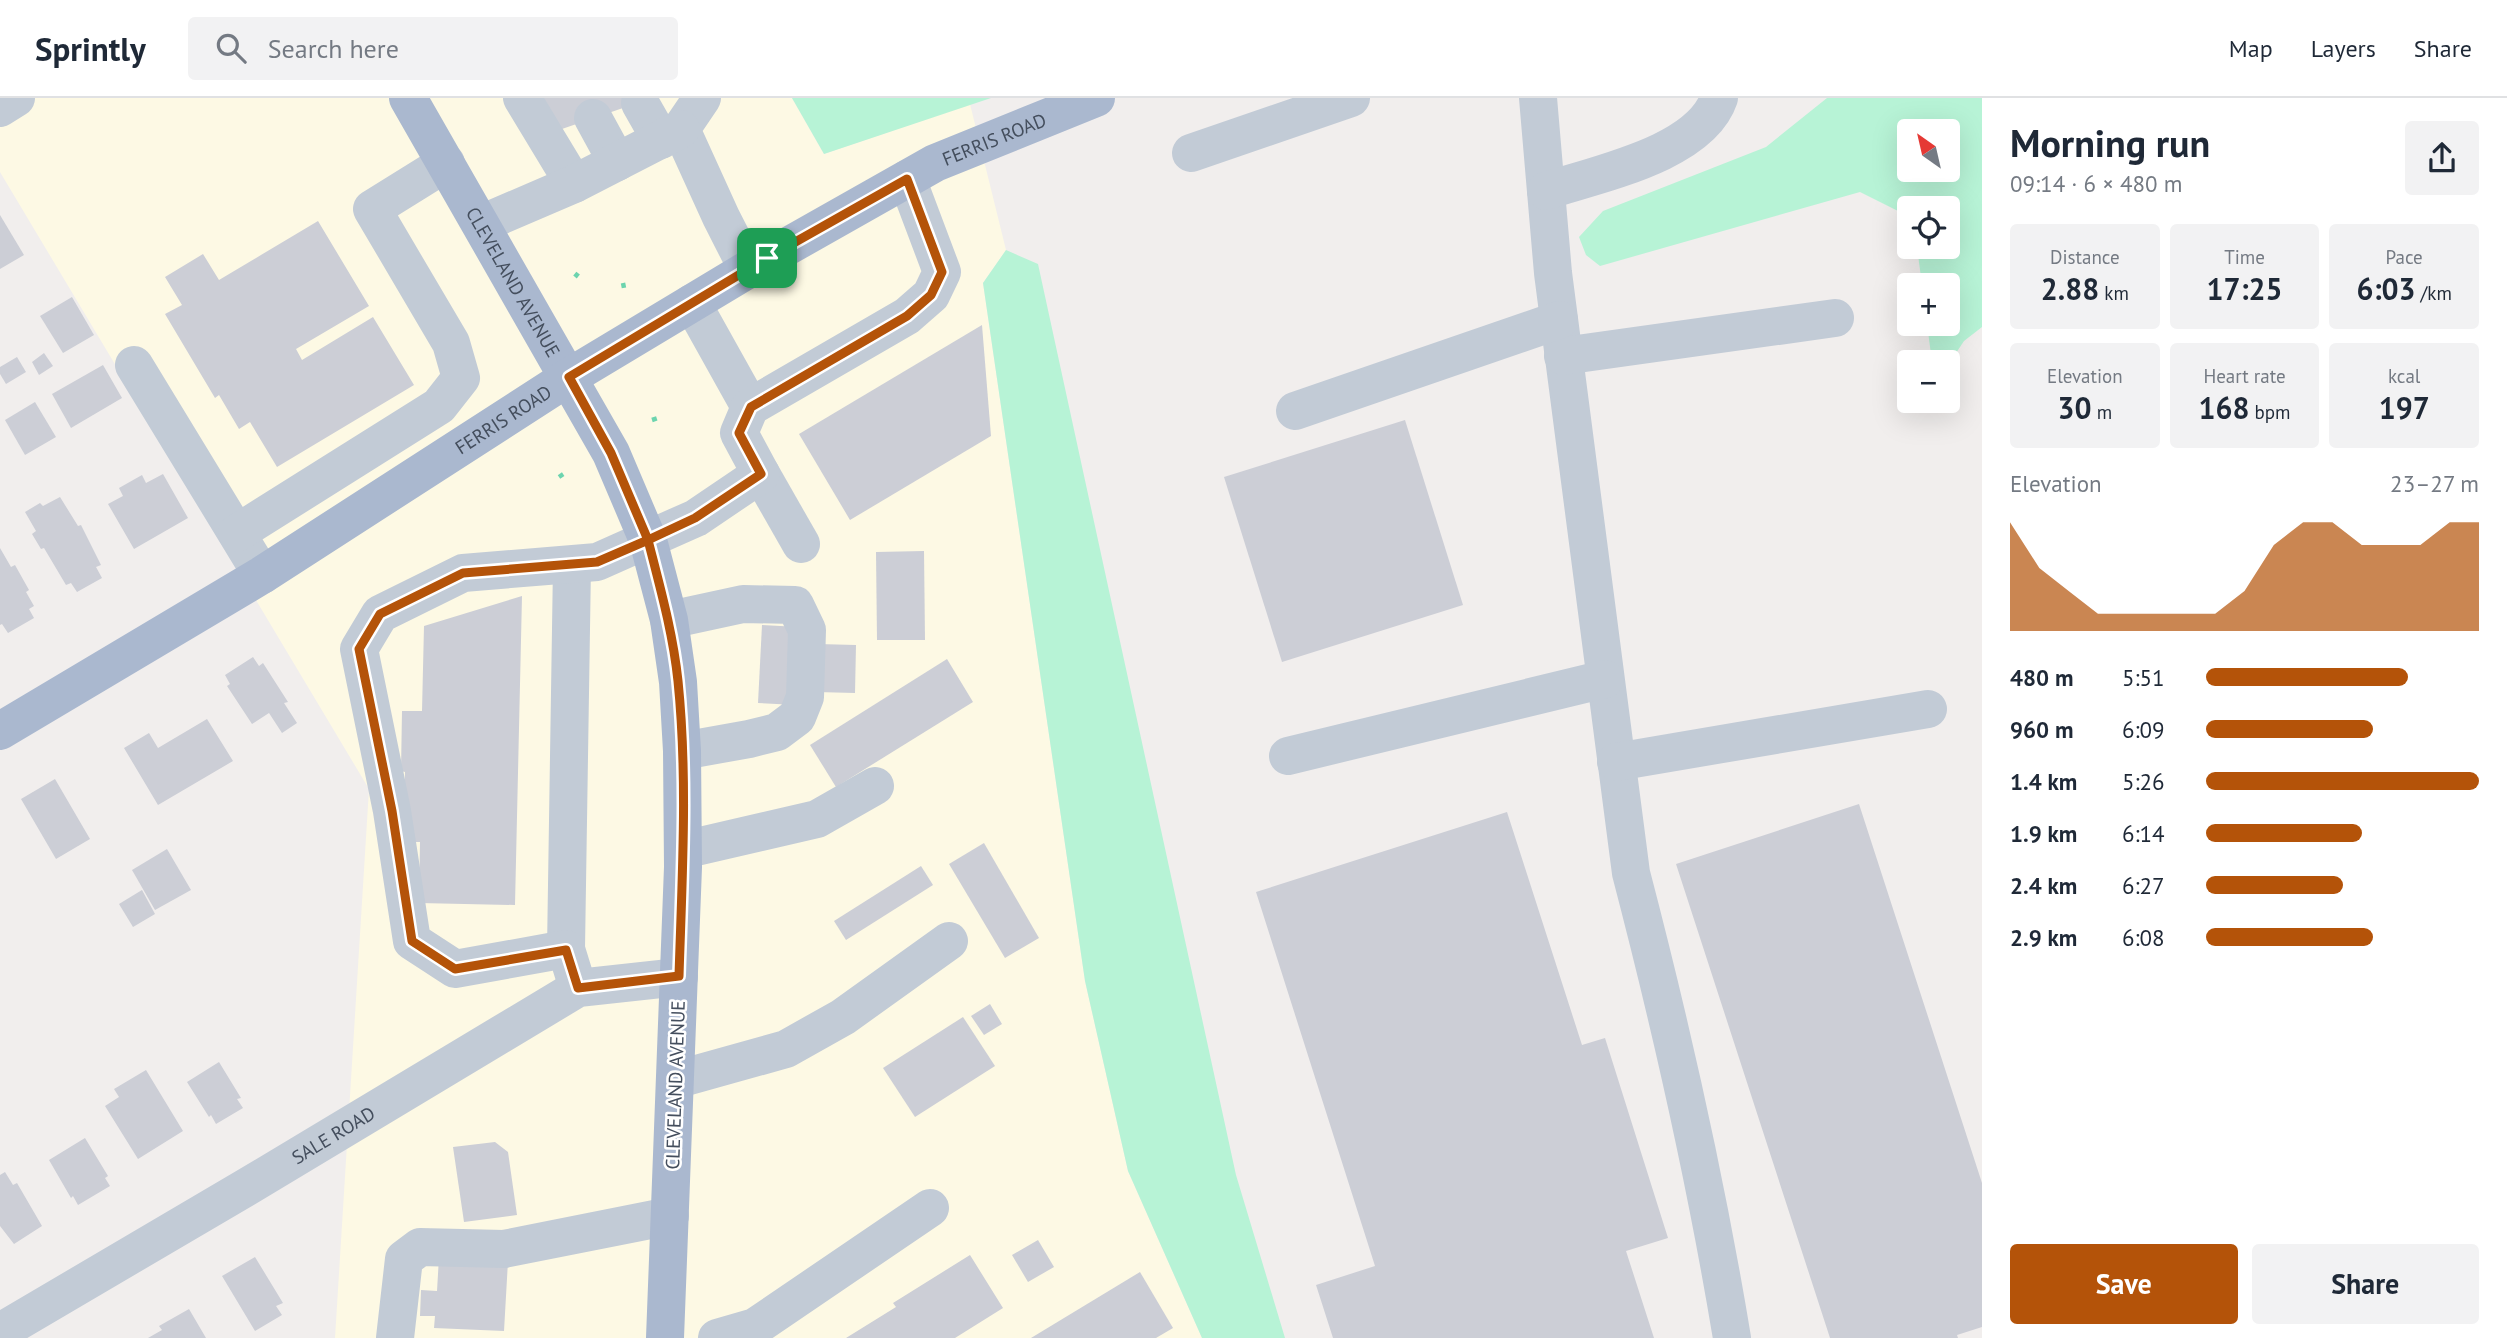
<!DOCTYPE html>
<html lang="en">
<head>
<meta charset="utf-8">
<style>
  :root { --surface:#fff; --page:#f2f2f3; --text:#1f2937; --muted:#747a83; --line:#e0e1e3; --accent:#b45309 }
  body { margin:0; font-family:"PT Sans",sans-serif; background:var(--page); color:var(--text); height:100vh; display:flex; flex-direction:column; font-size:26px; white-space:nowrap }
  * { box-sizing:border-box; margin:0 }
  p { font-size:23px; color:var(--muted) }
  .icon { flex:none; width:38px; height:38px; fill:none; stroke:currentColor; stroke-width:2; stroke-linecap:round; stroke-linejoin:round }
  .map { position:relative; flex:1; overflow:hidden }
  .drawer { display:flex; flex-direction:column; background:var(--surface); width:525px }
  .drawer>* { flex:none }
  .needle { width:46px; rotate:326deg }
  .tools { position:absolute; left:1897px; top:21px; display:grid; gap:14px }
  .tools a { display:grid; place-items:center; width:63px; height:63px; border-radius:7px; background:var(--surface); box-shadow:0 7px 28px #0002; font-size:35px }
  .pin { position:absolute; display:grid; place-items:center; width:60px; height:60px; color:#fff; margin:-30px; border-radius:14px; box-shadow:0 4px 10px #0006 }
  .round { display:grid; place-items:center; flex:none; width:74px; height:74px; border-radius:7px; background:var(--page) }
  .head { display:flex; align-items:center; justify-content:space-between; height:119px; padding:0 28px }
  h1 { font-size:38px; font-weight:700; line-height:52px }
  .stats { display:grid; grid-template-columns:repeat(3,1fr); gap:10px; height:119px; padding:7px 28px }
  .stats div { display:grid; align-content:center; border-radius:7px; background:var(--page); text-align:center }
  .stats b { font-size:30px; font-weight:700 }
  .stats small { font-size:19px; font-weight:400 }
  .stats p { font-size:19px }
  .chart { height:196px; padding:14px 28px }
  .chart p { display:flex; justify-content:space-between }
  .chart svg { width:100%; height:126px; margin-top:7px; fill:var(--accent); opacity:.7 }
  .cta { display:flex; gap:14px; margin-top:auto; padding:14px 28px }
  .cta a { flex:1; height:80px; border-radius:7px; background:var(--accent); color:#fff; font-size:28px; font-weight:700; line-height:80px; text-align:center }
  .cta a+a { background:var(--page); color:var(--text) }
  ul { padding:0 28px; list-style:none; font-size:23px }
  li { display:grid; grid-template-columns:112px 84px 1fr; align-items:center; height:52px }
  li i { height:18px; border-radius:9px; background:var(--accent) }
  header { display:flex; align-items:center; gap:42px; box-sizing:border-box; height:98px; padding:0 35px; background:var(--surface); border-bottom:2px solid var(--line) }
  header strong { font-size:33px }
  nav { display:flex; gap:38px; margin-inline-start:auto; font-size:24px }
  .search { width:490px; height:63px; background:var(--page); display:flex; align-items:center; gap:18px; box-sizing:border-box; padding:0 24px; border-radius:7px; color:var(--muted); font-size:26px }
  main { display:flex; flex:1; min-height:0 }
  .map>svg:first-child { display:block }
  .commercial { fill:#fdf9e4 }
  .green { fill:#b7f3d6; fill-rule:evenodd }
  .building { fill:#ccced6 }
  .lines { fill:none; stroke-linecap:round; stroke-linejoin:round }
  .path { stroke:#6cd4ae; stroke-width:4.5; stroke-dasharray:5 3.5; stroke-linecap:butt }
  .minor { stroke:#c2cbd6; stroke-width:38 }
  .major { stroke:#aab8cf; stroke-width:38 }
  .route-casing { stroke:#fff; stroke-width:14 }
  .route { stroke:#b45309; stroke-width:9 }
  .labels { text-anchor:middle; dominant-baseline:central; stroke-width:5; stroke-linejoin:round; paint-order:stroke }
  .street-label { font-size:19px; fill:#444e5d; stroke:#fff }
</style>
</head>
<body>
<header>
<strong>Sprintly</strong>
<div class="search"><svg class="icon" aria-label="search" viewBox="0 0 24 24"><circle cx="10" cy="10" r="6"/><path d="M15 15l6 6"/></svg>Search here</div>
<nav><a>Map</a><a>Layers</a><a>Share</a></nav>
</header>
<main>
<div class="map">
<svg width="1982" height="1240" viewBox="0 0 1982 1240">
  <rect width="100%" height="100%" fill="#f1eeed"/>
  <polygon class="commercial" points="5,0 792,0 824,56 970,6 1006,152 983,185 1085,883 1128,1073 1202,1240 335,1240 369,691 0,74 0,3"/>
  <g class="green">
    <polygon points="792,0 991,0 824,56"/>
    <path d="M1827,0H1982V229L1964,243L1948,267V264H1932L1927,226H1948V187H1922L1917,149H1948V110H1909V126L1902,115L1860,94L1600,168L1586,157L1579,139L1603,113L1766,49ZM1948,33V72H1909V33Z"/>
    <polygon points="1006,152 1038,166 1236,1077 1285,1240 1202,1240 1128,1073 1085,883 983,185"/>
  </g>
  <g class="building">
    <polygon points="541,0 652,0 559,32"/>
    <polygon points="0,117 24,157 0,171"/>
    <polygon points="318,123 369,208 296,251 302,262 373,219 414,287 277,369 250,324 239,331 219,297 215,300 165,216 182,207 165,179 203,156 219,182"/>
    <polygon points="72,199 94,237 63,255 40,218"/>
    <polygon points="982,227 991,338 850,422 799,336"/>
    <polygon points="44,255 53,268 39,277 32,264"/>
    <polygon points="17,259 26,274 6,286 0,276 0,269"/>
    <polygon points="103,267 122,300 71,330 52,296"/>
    <polygon points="35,304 56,339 25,357 5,322"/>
    <polygon points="1405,322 1463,507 1282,564 1224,379"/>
    <polygon points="163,376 188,420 134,451 108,406 123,398 119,390 142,377 146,385"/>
    <polygon points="60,399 78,428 81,427 101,467 96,469 102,480 77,494 71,485 66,487 44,450 41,451 32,436 36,433 25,414 40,405 43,408"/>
    <polygon points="0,450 11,469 15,467 29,492 26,494 34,508 29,511 34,520 8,535 2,526 0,527"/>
    <polygon points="924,453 925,542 877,542 876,454"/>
    <polygon points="522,498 515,807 419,805 420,744 404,744 405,674 401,673 402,613 422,613 424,528"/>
    <polygon points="762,527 799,529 796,607 758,605"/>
    <polygon points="818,546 856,547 855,595 816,594"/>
    <polygon points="253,559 259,568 263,565 288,604 284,605 297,625 282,635 269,615 252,626 227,588 230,586 225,577"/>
    <polygon points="947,561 973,604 836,689 810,647"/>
    <polygon points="207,621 233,663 158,707 124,650 149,635 158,650"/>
    <polygon points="55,681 90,741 56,761 21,701"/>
    <polygon points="1859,706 1982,1085 1982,1229 1957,1237 1958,1240 1830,1240 1676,766"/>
    <polygon points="1507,714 1582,947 1605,940 1668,1140 1626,1153 1654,1240 1333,1240 1316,1187 1375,1168 1256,794"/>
    <polygon points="984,745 1039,840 1005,860 949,766"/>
    <polygon points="167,751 191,792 155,812 132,772"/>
    <polygon points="921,768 933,787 846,842 834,823"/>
    <polygon points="142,792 155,816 133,829 119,806"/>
    <polygon points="990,906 1002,926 984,937 971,918"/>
    <polygon points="963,919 995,968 915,1019 883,970"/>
    <polygon points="219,964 241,1000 237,1001 243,1010 216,1026 211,1017 209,1019 187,984"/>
    <polygon points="146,972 183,1033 138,1061 105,1008 119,999 114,991"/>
    <polygon points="85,1040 108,1078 105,1080 110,1088 78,1107 73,1098 71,1100 49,1062"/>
    <polygon points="495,1044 508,1054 517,1117 464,1124 453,1049"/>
    <polygon points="5,1074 13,1087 17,1085 42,1128 14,1146 0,1128 0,1077"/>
    <polygon points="1038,1142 1054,1169 1028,1184 1012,1157"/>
    <polygon points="970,1157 1003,1210 955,1240 846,1240 896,1209 893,1205"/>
    <polygon points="255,1159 283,1205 276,1208 282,1217 255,1233 222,1178"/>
    <polygon points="439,1159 508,1163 504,1233 434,1230 435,1218 420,1218 421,1192 437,1193"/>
    <polygon points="1140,1174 1173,1230 1156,1240 1031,1240"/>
    <polygon points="189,1211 206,1240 148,1240 162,1232 159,1228"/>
  </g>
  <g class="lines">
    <g class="path">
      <polyline points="575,179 579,174"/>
      <polyline points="623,185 624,190"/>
      <polyline points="652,322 658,320"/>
      <polyline points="559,379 565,375"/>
    </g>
    <g class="minor">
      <polyline points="522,0 574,86"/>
      <polyline points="702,0 681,31 721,119 748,172"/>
      <path d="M1538,0L1553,175L1631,775C1671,928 1706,1083 1732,1240"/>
      <polyline points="640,5 661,42"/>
      <polyline points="0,10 16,0"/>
      <polyline points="593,20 617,64"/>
      <polyline points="1191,55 1351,0"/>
      <path d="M1546,93C1597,76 1700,56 1719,0"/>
      <polyline points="481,126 574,86 681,31"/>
      <polyline points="692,205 750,309"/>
      <polyline points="1563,258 1835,220"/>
      <polyline points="134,267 262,477"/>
      <polyline points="1295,313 1559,222"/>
      <polyline points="761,376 801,446"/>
      <polyline points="237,435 439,308 461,280 451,245 372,111 446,65"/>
      <polyline points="669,522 743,506 795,507 807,532 805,599 797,619 777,634 749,641 682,653"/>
      <polyline points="1288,658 1605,581"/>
      <polyline points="1616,664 1928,611"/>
      <polyline points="683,752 817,721 875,688"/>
      <polyline points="566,851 572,467"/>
      <polyline points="578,890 566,851 455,871 412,843 392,713 359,551 380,516 463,475 597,464 696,420 761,376 739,335 750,309 907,218 931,197 942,174 907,81"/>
      <polyline points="675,982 786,951 843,919 949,843"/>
      <path id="s1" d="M0,1234L245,1090L578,890L679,879"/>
      <polyline points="395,1240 404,1161 420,1149 504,1151 670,1118"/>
      <polyline points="717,1240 755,1229 930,1110"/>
    </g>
    <g class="major">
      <path id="s2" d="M408,0L611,355L648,442L669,522L678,584L682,653L683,769L665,1240"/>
      <path id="s3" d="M0,633L262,477L569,279L767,160L935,65L1096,0"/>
    </g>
  </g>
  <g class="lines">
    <defs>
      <path id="route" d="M767,160L569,279L611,355L648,442L597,464L463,475L380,516L359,551L392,713L412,843L455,871L566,852L578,890L679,878C682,781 688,681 678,583C673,535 660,489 648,442L695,420L761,376L739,335L751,309L907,218L931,197L942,174L907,81L767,160"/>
    </defs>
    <use href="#route" class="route-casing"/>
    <use href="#route" class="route"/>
  </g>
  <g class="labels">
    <g class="street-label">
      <text stroke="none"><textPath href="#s3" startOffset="1158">FERRIS ROAD</textPath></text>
      <text stroke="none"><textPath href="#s2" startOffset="212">CLEVELAND AVENUE</textPath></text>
      <text stroke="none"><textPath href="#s3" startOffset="592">FERRIS ROAD</textPath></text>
      <text transform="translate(675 987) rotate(-88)">CLEVELAND AVENUE</text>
      <text stroke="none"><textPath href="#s1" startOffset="387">SALE ROAD</textPath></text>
    </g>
  </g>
</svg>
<div class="tools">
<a><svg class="needle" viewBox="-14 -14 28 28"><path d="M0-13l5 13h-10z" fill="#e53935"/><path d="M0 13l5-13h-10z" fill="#747a83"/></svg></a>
<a><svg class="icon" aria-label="locate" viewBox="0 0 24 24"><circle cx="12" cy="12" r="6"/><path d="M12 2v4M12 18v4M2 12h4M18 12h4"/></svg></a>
<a>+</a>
<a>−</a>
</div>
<div class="pin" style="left:767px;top:160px;background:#1e9e55"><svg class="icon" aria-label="arrive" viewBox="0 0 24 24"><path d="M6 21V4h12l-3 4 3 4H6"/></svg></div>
</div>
<section class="drawer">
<div class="head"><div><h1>Morning run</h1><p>09:14 · 6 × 480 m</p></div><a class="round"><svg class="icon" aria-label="share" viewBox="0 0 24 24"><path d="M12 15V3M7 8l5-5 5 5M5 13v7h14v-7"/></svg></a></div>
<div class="stats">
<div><p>Distance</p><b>2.88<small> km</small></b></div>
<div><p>Time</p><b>17:25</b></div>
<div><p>Pace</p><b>6:03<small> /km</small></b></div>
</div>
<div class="stats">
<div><p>Elevation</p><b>30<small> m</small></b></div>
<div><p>Heart rate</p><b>168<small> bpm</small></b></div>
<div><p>kcal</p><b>197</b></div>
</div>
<div class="chart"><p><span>Elevation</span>23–27 m</p>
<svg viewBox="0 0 160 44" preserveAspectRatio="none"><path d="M0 44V6L10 22L20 30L30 38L40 38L50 38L60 38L70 38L80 30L90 14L100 6L110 6L120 14L130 14L140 14L150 6L160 6V44z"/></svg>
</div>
<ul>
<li><b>480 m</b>5:51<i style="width:74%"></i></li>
<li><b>960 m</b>6:09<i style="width:61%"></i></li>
<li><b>1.4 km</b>5:26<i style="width:100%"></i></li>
<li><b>1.9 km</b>6:14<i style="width:57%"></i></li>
<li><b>2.4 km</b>6:27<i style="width:50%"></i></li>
<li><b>2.9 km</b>6:08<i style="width:61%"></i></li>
</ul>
<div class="cta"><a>Save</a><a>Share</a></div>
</section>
</main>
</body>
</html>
